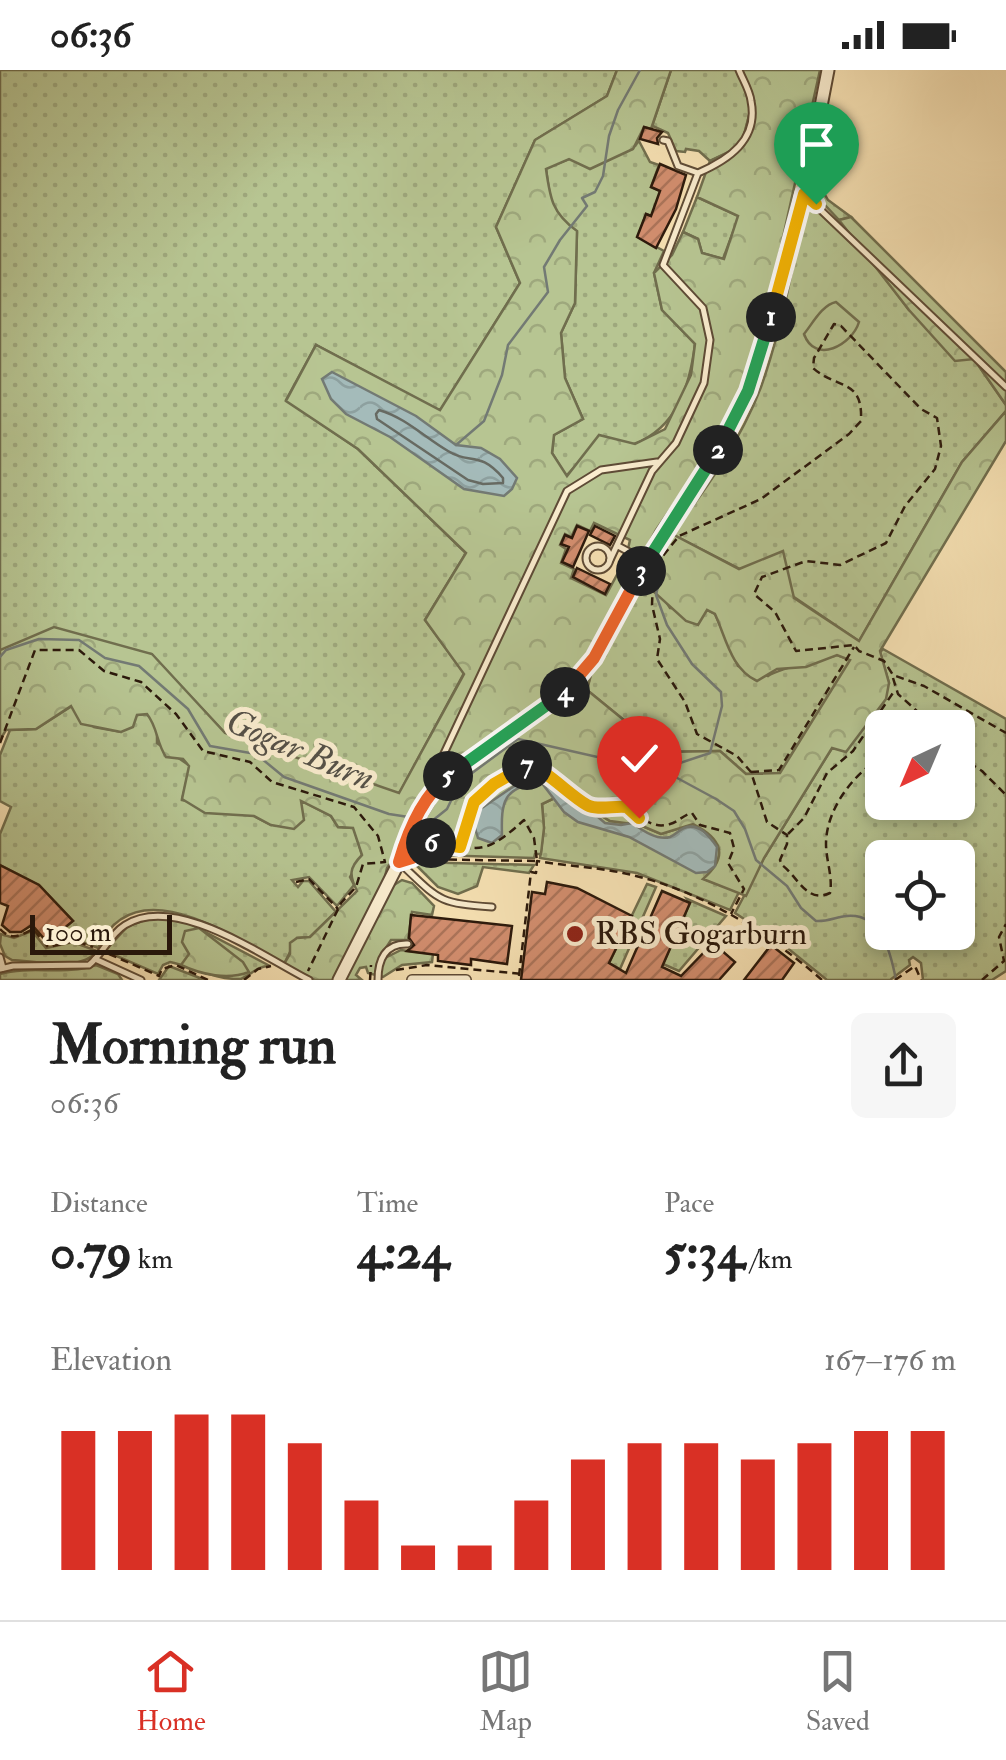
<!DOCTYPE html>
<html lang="en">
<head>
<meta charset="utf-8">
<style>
  :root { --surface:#fff; --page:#f6f6f6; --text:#222; --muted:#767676; --line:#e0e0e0; --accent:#d93025 }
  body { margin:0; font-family:"IM FELL Double Pica",serif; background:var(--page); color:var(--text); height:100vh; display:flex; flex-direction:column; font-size:38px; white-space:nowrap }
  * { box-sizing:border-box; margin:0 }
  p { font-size:32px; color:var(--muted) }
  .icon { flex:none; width:55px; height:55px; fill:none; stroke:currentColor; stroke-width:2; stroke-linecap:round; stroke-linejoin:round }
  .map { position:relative; height:910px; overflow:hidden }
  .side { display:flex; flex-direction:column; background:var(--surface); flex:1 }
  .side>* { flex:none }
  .needle { width:65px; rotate:224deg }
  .fabs { position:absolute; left:865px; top:640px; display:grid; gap:20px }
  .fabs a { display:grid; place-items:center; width:110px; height:110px; border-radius:15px; background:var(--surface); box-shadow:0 5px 15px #0003; font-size:50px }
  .scale { position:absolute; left:30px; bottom:25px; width:142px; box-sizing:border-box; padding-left:10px; border:5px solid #2a180b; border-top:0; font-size:28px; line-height:35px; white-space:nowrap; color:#2a180b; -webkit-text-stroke:8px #faedcf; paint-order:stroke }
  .pin { position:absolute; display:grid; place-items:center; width:85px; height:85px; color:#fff; margin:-102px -42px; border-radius:50% 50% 50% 0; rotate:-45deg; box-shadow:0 0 10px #0007 }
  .pin .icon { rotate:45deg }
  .km { position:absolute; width:50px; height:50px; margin:-25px; border-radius:50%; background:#222; color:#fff; font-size:28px; line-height:50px; text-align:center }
  .round { display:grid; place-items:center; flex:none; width:105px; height:105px; border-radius:15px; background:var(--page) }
  .head { display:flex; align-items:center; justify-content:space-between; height:170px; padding:0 50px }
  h1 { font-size:55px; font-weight:700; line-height:75px }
  .metrics { display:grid; grid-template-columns:repeat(3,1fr); gap:15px; height:170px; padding:10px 50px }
  .metrics div { display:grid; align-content:center }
  .metrics b { font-size:50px; font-weight:700 }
  .metrics small { font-size:28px; font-weight:400 }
  .metrics p { font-size:28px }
  .chart { height:280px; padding:20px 50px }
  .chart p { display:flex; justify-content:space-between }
  .chart svg { width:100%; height:180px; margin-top:10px; stroke:var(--accent); stroke-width:6 }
  .status { display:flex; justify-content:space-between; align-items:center; height:70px; padding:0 50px; background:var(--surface); direction:ltr }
  .status svg { height:28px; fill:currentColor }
  .dock { display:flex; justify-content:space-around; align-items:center; height:140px; border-top:2px solid var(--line); background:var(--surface); font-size:28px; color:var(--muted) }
  .dock a { display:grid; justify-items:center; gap:5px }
  .dock .current { color:var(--accent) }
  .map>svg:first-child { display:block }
  .grass { fill:url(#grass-dots); stroke:#706e4e; stroke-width:2.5; fill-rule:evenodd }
  .forest { fill:url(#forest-crowns); stroke:#706e4e; stroke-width:2.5; fill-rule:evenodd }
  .water { fill:url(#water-waves); stroke:#737a74; stroke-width:2.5 }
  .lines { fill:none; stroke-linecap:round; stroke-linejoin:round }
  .shore { stroke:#676a62; stroke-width:2.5 }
  .stream { stroke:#737a74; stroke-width:2.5 }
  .building { fill:url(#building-hatch); stroke:#2a180b; stroke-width:2.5 }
  .service-casing { stroke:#5e4b36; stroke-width:9 }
  .minor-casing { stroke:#5e4b36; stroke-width:12 }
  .tertiary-casing { stroke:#5e4b36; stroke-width:15 }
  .path { stroke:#2a180b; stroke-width:2.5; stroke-dasharray:8 5; stroke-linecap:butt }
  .service { stroke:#faedcf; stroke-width:5 }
  .minor { stroke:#faedcf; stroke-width:9 }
  .tertiary { stroke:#faedcf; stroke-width:11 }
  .split-1-casing { stroke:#fff; stroke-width:20 }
  .split-2-casing { stroke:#fff; stroke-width:20 }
  .split-3-casing { stroke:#fff; stroke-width:20 }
  .split-4-casing { stroke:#fff; stroke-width:20 }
  .split-5-casing { stroke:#fff; stroke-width:20 }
  .split-6-casing { stroke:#fff; stroke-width:20 }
  .split-7-casing { stroke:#fff; stroke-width:20 }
  .split-8-casing { stroke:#fff; stroke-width:20 }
  .split-1 { stroke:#f5b400; stroke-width:12 }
  .split-2 { stroke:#22a559; stroke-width:12 }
  .split-3 { stroke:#22a559; stroke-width:12 }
  .split-4 { stroke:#f0652b; stroke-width:12 }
  .split-5 { stroke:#22a559; stroke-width:12 }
  .split-6 { stroke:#f0652b; stroke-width:12 }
  .split-7 { stroke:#f5b400; stroke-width:12 }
  .split-8 { stroke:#f5b400; stroke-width:12 }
  .poi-dot { fill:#8f2418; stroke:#faedcf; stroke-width:4 }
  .labels { text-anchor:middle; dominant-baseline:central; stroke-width:10; stroke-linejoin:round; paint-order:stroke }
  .poi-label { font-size:32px; fill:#2a180b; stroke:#faedcf; text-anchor:start }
  .water-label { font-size:35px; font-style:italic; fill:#555148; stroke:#faedcf }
</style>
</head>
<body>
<div class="status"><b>06:36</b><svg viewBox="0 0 49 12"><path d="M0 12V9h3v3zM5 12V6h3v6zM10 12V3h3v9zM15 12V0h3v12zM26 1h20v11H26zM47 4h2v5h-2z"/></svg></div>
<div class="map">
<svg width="1006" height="910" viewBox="0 0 1006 910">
  <defs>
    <pattern id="grass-dots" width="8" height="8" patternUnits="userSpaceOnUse" patternTransform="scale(2.5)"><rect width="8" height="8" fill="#b7c592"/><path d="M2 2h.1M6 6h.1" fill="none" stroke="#9ea87d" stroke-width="1.8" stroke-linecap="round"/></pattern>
    <pattern id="forest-crowns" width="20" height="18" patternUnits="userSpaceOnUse" patternTransform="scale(2.5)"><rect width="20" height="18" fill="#b7c592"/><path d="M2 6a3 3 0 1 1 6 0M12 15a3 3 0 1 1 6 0" fill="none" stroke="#9ea87d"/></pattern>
    <pattern id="water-waves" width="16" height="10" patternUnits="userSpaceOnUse" patternTransform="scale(2.5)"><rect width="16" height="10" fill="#a4bbba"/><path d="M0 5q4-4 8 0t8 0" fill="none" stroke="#8da09f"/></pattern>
    <pattern id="building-hatch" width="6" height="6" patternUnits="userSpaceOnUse" patternTransform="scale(2.5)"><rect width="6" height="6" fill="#d48f70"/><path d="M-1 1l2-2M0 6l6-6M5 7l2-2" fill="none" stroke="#ac745a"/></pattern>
  </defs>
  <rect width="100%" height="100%" fill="#f8e3b5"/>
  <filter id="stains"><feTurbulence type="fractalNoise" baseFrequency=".002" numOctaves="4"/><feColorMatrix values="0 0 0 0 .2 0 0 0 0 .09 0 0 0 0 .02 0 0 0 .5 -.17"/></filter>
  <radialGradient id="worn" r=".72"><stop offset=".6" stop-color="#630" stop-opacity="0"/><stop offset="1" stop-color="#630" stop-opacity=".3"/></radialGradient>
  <g class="grass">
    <polygon points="0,0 617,0 607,26 535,70 496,157 520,213 440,341 316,275 286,330 358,379 466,483 425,550 464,603 399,724 225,663 151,584 0,580"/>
    <polygon points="671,0 739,0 752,34 741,77 710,91 699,81 686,79 685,82 676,81 668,63 653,56 651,59"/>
    <path d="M639,71L650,92L659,95L651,117L663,122L655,147L646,144L638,167L664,181L654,203L662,240L695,274C690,315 677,358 634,374C601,386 593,377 566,406L552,383L554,365L583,349L565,308L561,263L575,233L577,162C550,141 550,131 546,98L569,89L632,79Z"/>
    <polygon points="813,104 828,130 851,147 839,150 810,119"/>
    <polygon points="697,127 739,146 723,189 702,183 698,169 683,162"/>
    <path d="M814,135L872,191L909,240L974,289L1006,335V341L962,392L859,571L794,527L672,464C706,419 741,370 761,317C781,261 793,201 803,142L807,137Z"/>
    <path d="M643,512L663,527L670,538L707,540L715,544L738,596L768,606C779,598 821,590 837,585L851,590L780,703L746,704L720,681L663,682L587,620L591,605Z"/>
    <path d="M883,579L1006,649V901L992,910H923L921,893L913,887L909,890L910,895L890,910H827L780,872L735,843L764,788L832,678L889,613L880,582ZM882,658H958V732H882ZM882,788H958V862H882Z"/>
    <path d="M72,636L94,657L121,662L137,645L147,644L157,657V673L190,696L182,730L254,746L271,755L300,730L331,746L338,757L354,758L362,785L350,807L354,815L337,836L309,807L292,810L298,817L303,811H309L336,842L310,867L297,868L284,894C234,868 135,796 98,878L71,868L49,874L47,872L73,851L39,815L0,795V764L11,737L0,731V685L10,660L36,659Z"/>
    <path d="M565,723L610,751L640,755L661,764L693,754C722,768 729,785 704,809L739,822L730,840L637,803L540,788L544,758L542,734Z"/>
    <polygon points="413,792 534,795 529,803 483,797 477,816 458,824 438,817"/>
    <polygon points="647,814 656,817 620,899 609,893"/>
    <polygon points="687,829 726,846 679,901 663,894 690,833"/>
    <path d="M154,847L188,853L270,896C256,896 253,904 241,909C217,910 192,897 170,892L163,895L158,904L105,881L128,856Z"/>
    <path d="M32,861L46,878L73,872L97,881C82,902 36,891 12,890L5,886L0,874L1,864L14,868Z"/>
    <path d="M96,895L118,904L122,910H0V904C31,895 65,906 96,895Z"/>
    <polygon points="169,896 205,910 159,910"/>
  </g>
  <g class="forest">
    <path d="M617,0H671L651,59L644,57L633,79L590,99L569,89L546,99C550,128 552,143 577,161L575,233L561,263L565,308L583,349L554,365L552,383L567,406L599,365L635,374L665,359L691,305L695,274L662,240L654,203L672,185L683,162L698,169L702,183L724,189L738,146L697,127L710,91L741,76L752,34L739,0H820L763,258L727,356L656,460L600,563L587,620L663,682L720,681L746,704L780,703L850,590L837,585L806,597L777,599L757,611C731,599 726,568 715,544L707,540L698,555L686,551L643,512L653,488L672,464L739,499L783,481L794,528L859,571L962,392L1006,341V371L880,581L889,613L886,629L846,682L832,678L764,788L746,826L703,809C730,786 721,768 693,754L661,764L640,755L610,751L565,723L542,734L544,758L541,784H535L534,788L397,784L387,798L384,811L389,818L402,810L412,813L434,836L432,845L412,842L408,870H391L382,884L385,888L401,880L433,884L432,892L402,895L383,907L368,903L366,897L360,898L356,905L362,910H315L284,894L290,884V873L297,868L310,867L357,821C349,805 349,798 362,785L353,758L338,757L331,746L301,731L304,750L294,759L271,755L254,746L205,743L182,729L189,696L183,689L166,687C156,672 158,658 147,644L137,645L133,657L121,662L81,654L71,636L36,659L6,660L0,670V580L54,557L152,584L225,663L399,723L464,604L425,550L466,483L358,379L286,331L316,275L440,340L520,213L496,157L535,70L607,26ZM594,453L630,470L626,488L606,525L571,508L574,499L561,493L566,479L560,475L565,464L571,467L577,455L590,461Z"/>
    <polygon points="851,147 1006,302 1006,335 974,289 955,291 909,240 839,150"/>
    <path d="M836,232L859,252C852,275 815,295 804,264C813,253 822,235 836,232Z"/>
    <path d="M199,858L243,892L249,902C228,910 202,905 181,895L189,884L182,872L185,861Z"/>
  </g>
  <g class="water">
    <polygon points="332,302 416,346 456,375 481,378 500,389 517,408 512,419 504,426 464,419 390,367 346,344 331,329 322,309"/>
    <path d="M541,708L559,724L584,735L605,753L621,755L632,753C642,760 657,771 670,767C675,765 679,760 684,758C699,752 710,767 717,777L715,796L707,802L696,803L629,767L578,752L564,742L541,712C503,717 501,732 502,765L492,773L478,768L474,755L476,742L517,714Z"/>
  </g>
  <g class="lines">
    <path class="shore" d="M379,340C406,348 424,367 448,381C470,395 479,380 503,408V413L483,414L468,410L377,349L376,344Z"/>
    <g class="stream">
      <polyline points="456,375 484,351 502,305 508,275 548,222 544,197 560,170 587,136 582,128 595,122 603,106 609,66 618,40 640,0"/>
      <polyline points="0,587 6,580 39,569 79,570 105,588 139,596 188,639 210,676 256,684 284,707 389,744 415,748"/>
      <polyline points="659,700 710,683 722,636 721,622 692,594 667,555 656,525 661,503"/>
      <path d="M422,750L432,751L447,739L460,712L518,669L668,703L716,729L734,741L745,759L756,790L787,816L801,838L816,851C827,852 836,847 847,846C882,843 891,884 896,910"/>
    </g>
  </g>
  <g class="building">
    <polygon points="644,57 662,62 657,68 658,74 640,69"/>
    <polygon points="660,94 686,105 676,139 656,178 637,167 646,144 651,146 660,121 651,117"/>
    <polygon points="577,456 589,461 573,497 562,492 569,477 561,474 565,465 572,468"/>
    <polygon points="595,456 615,466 610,475 590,465"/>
    <polygon points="577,498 610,514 605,524 573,507"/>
    <polygon points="0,795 39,815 73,851 47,872 32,855 21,862 10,862 2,855 8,836 0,833"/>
    <polygon points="547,812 577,818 632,846 609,893 626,903 662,821 690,833 662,897 681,906 713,873 735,892 719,910 521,910 532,822 545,824"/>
    <polygon points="411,845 512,856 507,894 471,889 471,895 438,891 438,885 407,881 414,875 409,868"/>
    <polygon points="771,875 794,893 782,910 744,910"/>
  </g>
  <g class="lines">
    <defs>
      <g id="service">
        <polyline points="663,70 668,71 678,96 698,103"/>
        <polyline points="806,126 1006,317"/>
        <circle cx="598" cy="488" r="12"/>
        <polyline points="618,476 644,490"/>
        <path d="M610,490L652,401L676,373L704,313L710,270L703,238L663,195L698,103C728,90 759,70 751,31C750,21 743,10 739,0"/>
        <polyline points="439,710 440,692 567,421 601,400 657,392"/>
        <path d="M401,794C440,831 438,833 492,837"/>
        <polyline points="0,887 3,898"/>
        <polyline points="95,889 141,910"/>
        <path d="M0,899L13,896L89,895C103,884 109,865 125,855C175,823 262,886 309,910"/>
        <path d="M378,910C378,890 385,873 408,874"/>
      </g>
      <polyline id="minor" points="412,910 466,910"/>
      <polyline id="tertiary" points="339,910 399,792 407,766 439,714 564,624 581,607 661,465 726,366 748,321 804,124 828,0"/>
    </defs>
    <use href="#service" class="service-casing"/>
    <use href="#minor" class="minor-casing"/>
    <use href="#tertiary" class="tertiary-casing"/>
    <g class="path">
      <polyline points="893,608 898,624 936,658"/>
      <polyline points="0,673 35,580 79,580 104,601 141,612 176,644 203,681 250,692 272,712 354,737 378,766 385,792 363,794 356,817 341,833 308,901"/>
      <polyline points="958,686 982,701 1006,725"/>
      <path d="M882,687C854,703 826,739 826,774C826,790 833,807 830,823C807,834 798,807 782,795L780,790L787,774V765L767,752L751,702L737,686L697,664L685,632L657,589L660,569L652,535L653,509L662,487L679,466L761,429L849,364L861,351C863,308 838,320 813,298L814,288L834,254L841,256L921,339L937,348L941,376L935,399L905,436L886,473L840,495L806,491L762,507L754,524L775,542L796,581L854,575L859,581L884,591L893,605L924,616L1006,663"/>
      <polyline points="751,702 779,700 854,577"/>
      <polyline points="788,764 804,748 827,703 853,681 895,620"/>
      <path d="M460,777L474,732L522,696L536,697L556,715L572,722L591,737H627C641,745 650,760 670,754C678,752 683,745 692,743L700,755L730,763L734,778L728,793L744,819L731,844"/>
      <path d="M410,789L537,791L534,768L524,750C476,794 478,773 423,772L415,779L412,788"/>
      <polyline points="296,812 309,809 338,839"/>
      <path d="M0,859C11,871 20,866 33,859L48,877L75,871L93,877"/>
      <polyline points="109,884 159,906 162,899 176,895 208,910"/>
      <polyline points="396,900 427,895 522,904"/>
      <path d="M519,906L531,802L536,803L537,791C566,796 595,797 623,803C697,818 766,861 822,910"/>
      <polyline points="244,910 258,899 271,896"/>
      <polyline points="370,910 371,895"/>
      <polyline points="895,910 915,896 921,910"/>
      <polyline points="982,910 1004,891 999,867 1006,854"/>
    </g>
    <use href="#service" class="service"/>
    <use href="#minor" class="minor"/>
    <use href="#tertiary" class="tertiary"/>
  </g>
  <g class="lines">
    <defs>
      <polyline id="split-1" points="771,247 804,124 816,134"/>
      <polyline id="split-2" points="718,380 748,321 771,247"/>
      <polyline id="split-3" points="641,501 718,380"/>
      <polyline id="split-4" points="565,622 594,588 641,501"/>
      <polyline id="split-5" points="448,706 565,622"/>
      <path id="split-6" d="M431,773L419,774L412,788L399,792C408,761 422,727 448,706"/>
      <polyline id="split-7" points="431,773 460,777 474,732 494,714 527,695"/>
      <path id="split-8" d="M527,695C545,698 569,725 587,735C598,741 615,735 627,737L639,748"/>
    </defs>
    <use href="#split-1" class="split-1-casing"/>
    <use href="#split-2" class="split-2-casing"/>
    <use href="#split-3" class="split-3-casing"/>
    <use href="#split-4" class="split-4-casing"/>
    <use href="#split-5" class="split-5-casing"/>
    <use href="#split-6" class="split-6-casing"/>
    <use href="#split-7" class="split-7-casing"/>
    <use href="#split-8" class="split-8-casing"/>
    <use href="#split-1" class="split-1"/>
    <use href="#split-2" class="split-2"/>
    <use href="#split-3" class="split-3"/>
    <use href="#split-4" class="split-4"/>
    <use href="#split-5" class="split-5"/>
    <use href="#split-6" class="split-6"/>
    <use href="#split-7" class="split-7"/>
    <use href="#split-8" class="split-8"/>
  </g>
  <circle class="poi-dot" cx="575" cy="864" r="10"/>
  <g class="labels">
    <g class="poi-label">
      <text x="595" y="864">RBS Gogarburn</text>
    </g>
    <g class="water-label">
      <text transform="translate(300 680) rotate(23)">Gogar Burn</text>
    </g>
  </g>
  <rect width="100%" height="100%" filter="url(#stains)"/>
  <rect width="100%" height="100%" fill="url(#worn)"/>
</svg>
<div class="fabs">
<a><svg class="needle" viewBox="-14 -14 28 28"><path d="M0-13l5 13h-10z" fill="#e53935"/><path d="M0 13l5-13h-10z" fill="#767676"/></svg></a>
<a><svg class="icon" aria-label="locate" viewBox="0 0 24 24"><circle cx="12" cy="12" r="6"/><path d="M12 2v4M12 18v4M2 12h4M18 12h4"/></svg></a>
</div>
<div class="scale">100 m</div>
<div class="pin" style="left:816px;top:134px;background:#1e9e55"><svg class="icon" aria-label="arrive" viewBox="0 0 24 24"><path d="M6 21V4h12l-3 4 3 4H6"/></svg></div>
<div class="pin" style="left:639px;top:748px;background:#d93025"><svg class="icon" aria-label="check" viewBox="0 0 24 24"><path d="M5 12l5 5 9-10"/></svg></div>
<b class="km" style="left:771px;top:247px">1</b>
<b class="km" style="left:718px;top:380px">2</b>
<b class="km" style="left:641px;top:501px">3</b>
<b class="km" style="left:565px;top:622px">4</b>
<b class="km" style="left:448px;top:706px">5</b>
<b class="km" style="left:431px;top:773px">6</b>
<b class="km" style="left:527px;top:695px">7</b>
</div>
<section class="side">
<div class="head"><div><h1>Morning run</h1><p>06:36</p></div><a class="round"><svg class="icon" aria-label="share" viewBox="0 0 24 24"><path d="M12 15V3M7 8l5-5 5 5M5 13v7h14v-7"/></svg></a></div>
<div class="metrics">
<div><p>Distance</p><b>0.79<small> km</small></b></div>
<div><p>Time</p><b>4:24</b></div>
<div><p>Pace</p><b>5:34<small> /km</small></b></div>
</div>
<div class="chart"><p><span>Elevation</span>167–176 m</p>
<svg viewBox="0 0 160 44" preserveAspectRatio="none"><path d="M5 44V10M15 44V10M25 44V6M35 44V6M45 44V13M55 44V27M65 44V38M75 44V38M85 44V27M95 44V17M105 44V13M115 44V13M125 44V17M135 44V13M145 44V10M155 44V10"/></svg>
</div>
</section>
<nav class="dock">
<a class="current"><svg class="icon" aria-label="home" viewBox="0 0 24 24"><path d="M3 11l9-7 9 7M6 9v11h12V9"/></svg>Home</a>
<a><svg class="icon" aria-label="map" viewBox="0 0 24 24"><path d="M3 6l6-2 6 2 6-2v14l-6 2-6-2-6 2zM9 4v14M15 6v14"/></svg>Map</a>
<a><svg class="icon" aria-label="saved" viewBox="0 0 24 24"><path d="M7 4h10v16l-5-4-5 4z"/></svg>Saved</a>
</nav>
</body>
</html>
